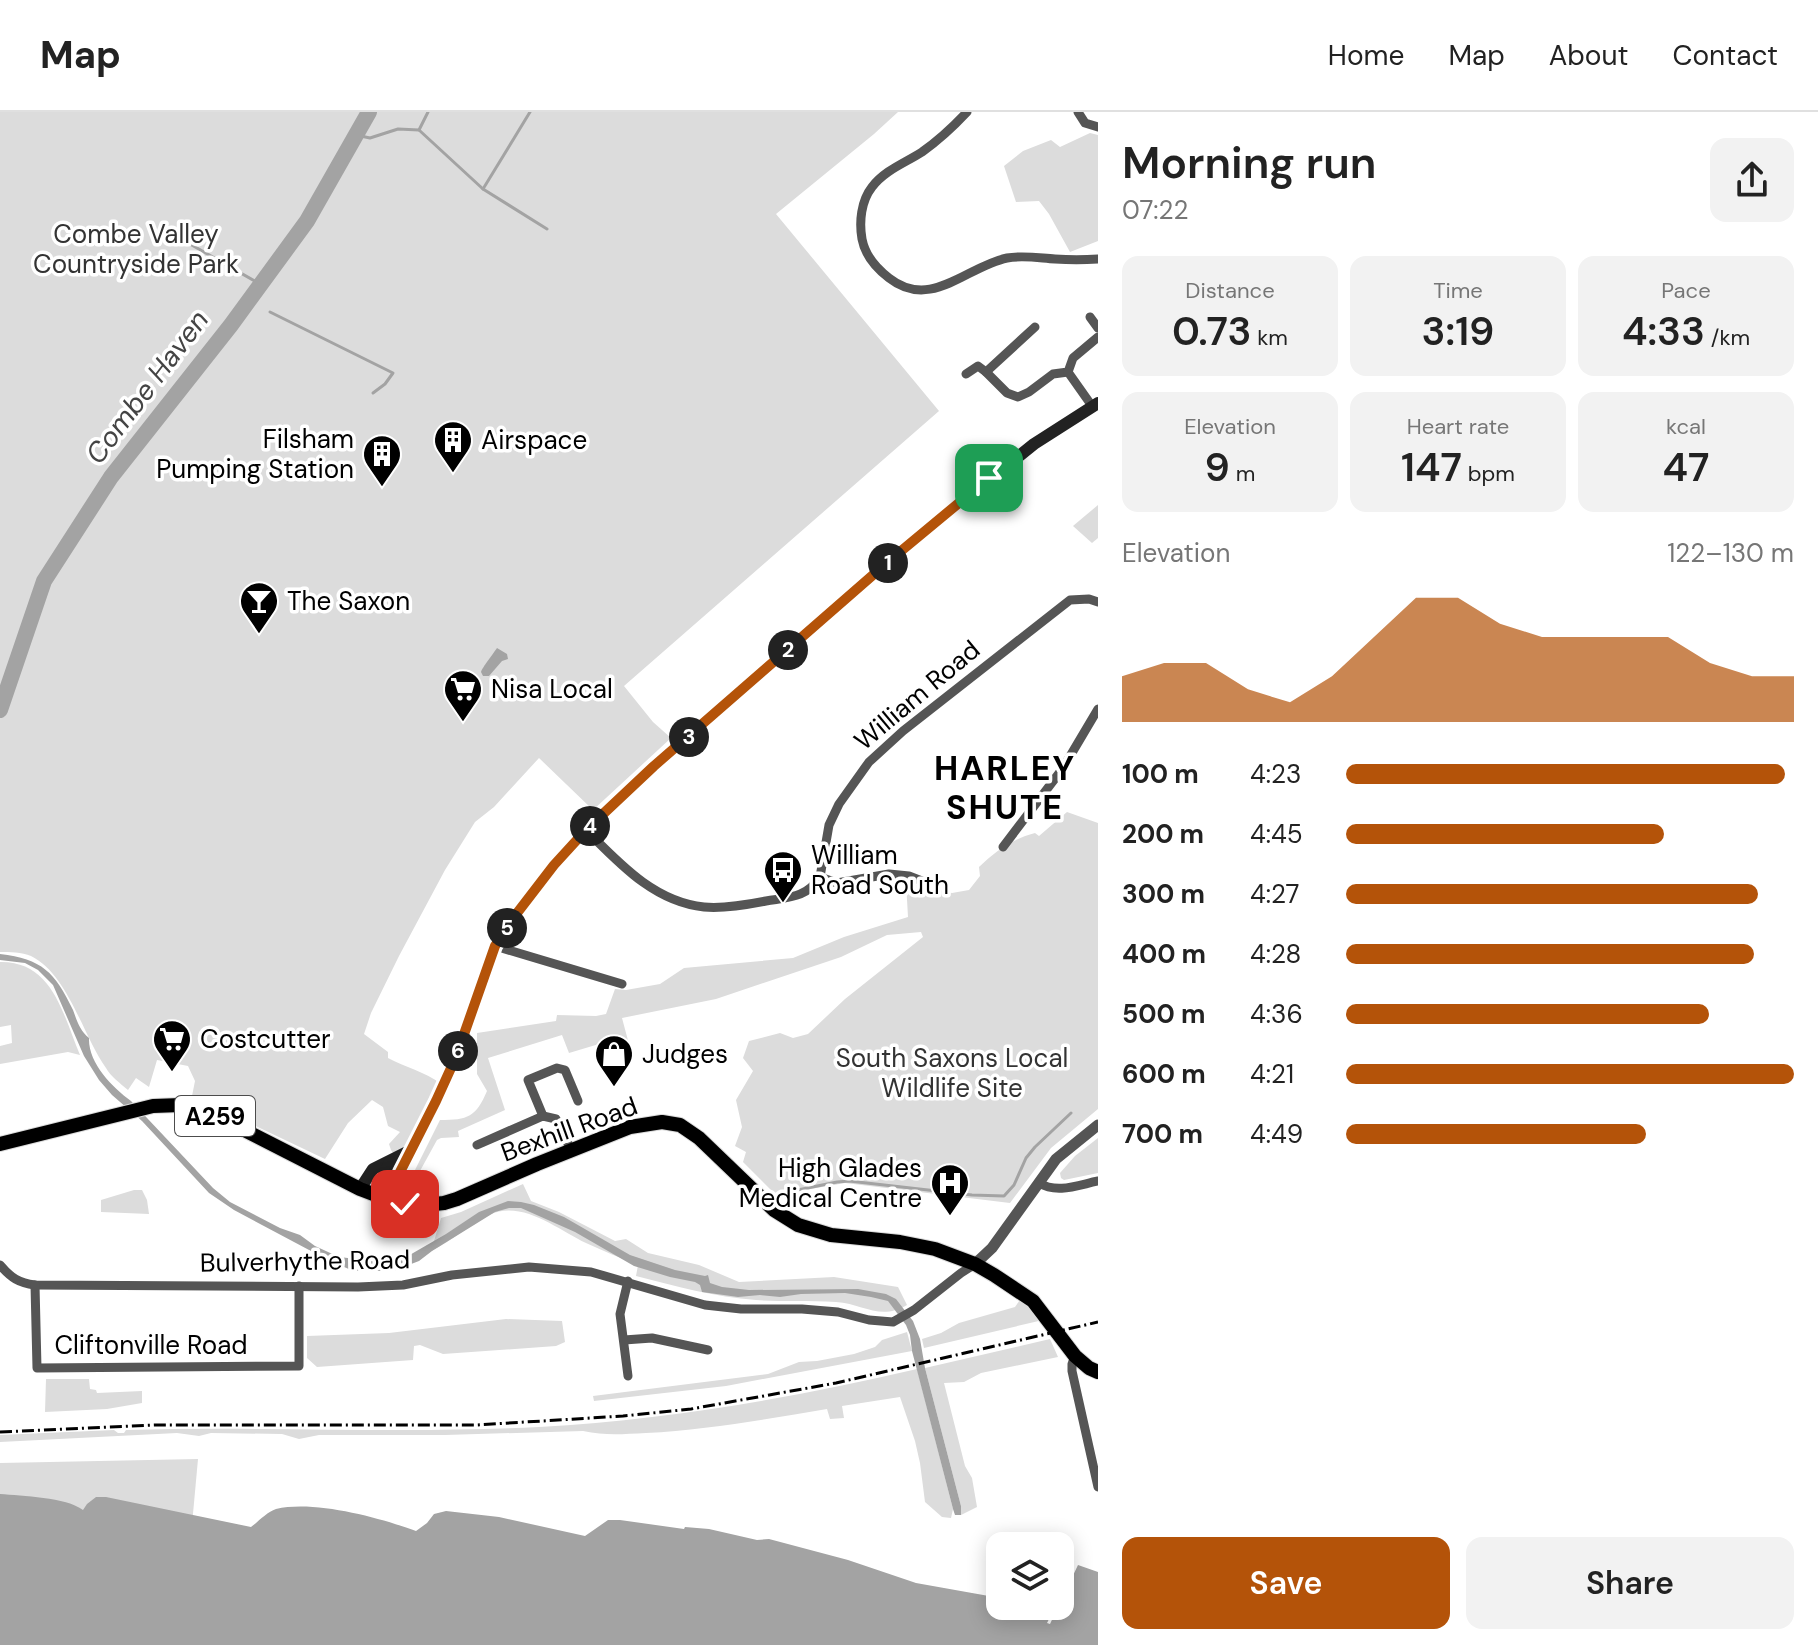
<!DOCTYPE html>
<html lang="en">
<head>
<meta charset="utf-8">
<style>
  :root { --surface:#fff; --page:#f2f2f2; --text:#222; --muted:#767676; --line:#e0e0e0; --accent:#b45309 }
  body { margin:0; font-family:"DM Sans",sans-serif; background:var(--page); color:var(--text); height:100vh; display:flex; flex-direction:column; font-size:30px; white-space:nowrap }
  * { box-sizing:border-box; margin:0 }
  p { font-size:26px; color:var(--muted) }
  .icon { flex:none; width:44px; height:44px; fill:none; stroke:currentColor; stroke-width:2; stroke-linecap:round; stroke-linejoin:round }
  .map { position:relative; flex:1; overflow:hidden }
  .details { display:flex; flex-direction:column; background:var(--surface); width:720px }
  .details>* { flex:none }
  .buttons { position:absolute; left:986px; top:1420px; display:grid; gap:16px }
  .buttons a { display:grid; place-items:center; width:88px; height:88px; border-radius:16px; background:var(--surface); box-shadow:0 4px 20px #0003; font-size:40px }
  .pin { position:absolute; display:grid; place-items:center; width:68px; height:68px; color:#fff; margin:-34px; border-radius:16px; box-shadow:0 4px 12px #0006 }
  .km { position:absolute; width:40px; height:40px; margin:-20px; border-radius:50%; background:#222; color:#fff; font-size:22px; line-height:40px; text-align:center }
  .round { display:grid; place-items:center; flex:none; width:84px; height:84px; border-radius:16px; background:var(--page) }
  .head { display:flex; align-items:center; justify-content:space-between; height:136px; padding:0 24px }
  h1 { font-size:44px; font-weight:600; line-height:60px }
  .figures { display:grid; grid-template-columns:repeat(3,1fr); gap:12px; height:136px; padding:8px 24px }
  .figures div { display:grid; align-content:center; border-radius:16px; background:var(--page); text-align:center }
  .figures b { font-size:40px; font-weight:600 }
  .figures small { font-size:22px; font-weight:400 }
  .figures p { font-size:22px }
  .chart { height:224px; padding:16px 24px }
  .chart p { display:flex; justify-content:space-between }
  .chart svg { width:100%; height:144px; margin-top:8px; fill:var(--accent); opacity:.7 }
  .action { display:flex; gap:16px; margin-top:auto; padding:16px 24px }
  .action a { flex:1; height:92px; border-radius:16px; background:var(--accent); color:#fff; font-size:32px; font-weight:600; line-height:92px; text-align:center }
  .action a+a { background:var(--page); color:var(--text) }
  ul { padding:0 24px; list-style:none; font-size:26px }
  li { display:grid; grid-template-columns:128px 96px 1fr; align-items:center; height:60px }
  li i { height:20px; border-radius:10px; background:var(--accent) }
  header { display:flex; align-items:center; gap:48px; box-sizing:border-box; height:112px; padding:0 40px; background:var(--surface); border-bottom:2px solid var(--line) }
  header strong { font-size:38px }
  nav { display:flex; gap:44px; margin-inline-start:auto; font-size:28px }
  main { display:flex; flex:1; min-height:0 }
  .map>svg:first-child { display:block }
  .green { fill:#dcdcdc }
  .water { fill:#a3a3a3 }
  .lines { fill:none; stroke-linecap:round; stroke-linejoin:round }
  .stream { stroke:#a3a3a3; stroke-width:3 }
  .river { stroke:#a3a3a3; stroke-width:16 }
  .trunk-casing { stroke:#dbdbdb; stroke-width:16 }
  .minor { stroke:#555; stroke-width:9 }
  .tertiary { stroke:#555; stroke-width:11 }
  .secondary { stroke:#222; stroke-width:12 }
  .trunk { stroke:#000; stroke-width:14 }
  .rail { stroke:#000; stroke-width:3; stroke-dasharray:12 4 2 4; stroke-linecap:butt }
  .route-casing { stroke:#fff; stroke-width:16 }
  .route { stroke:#b45309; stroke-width:10 }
  .labels { text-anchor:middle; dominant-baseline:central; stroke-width:7; stroke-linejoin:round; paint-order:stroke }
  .shield { fill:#fff; stroke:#4c4c4c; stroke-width:2 }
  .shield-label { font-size:24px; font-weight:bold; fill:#000 }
  .park-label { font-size:26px; fill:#333; stroke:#fff }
  .poi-label { font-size:26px; fill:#000; stroke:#fff; text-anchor:start }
  .street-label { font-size:26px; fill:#000; stroke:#fff }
  .water-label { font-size:28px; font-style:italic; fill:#444; stroke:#fff }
  .district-label { font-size:34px; font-weight:bold; letter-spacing:2px; fill:#000; stroke:#fff }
</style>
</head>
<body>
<header>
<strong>Map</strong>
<nav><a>Home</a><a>Map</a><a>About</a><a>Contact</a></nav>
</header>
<main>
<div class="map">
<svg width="1098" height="1533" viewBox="0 0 1098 1533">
  <rect width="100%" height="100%" fill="#fff"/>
  <g class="green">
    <path d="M0,0H898L874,22L776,102L939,299L624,574L653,610L671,626L593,698L539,646L494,695L475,710L445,758L399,844L371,901L364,922L388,940V946C405,955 425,960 440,971L414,1032L394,1042L391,1038L389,1032L400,1020L388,1014L383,995L372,988L348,1011L325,1047L192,984L195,969L188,954L157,948L149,975L136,966L128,978C120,971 111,965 106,956C83,924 68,862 31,844C22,840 9,840 0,840Z"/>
    <polygon points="1090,21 1098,23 1098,129 1070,140 1049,102 1039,89 1016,90 1004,54 1023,39 1051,28 1060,35"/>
    <polygon points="1098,393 1098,426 1092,431 1073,414"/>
    <path d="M1067,700L1098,711V997L1051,1036L1010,1091L845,1071L776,1083L743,1050L746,1040L735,1034L742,1015L736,988L753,959L743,946L749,929L780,921L793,926L808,922L845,887L923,825L921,820L887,823L841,845L716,887L622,906L630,936L613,941L609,929L569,941L562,923L488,946L505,998L458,1019L459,1025L441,1026L437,1028L420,1059L418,1067L435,1076L430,1079L413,1068V1062L440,1008C468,1008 476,1005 487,979L477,962V921L556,909L557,903L596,904L606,902L615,877L626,878L660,872L684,856L793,846L844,825L908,805L906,770L952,781L969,778L980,764L979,755C996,739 1012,727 1035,721L1039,724Z"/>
    <path d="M0,850C53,849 63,903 80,943L68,940L0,952V934L12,931L11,913L0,915Z"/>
    <polygon points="1098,1026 1098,1061 1064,1068 1061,1066 1060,1061 1075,1044"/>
    <path d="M523,1072L531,1089L559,1100L615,1129L626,1127L648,1141L699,1153L739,1170L834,1165L898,1175L907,1193C880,1209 864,1192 836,1190C809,1188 783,1190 756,1188C715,1185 675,1174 636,1164L638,1153C621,1146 603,1139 586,1131C558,1118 522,1087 489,1103C469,1113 452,1129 431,1139L441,1106L461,1100Z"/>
    <polygon points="134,1078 142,1078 147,1088 149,1102 101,1100 101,1088"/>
    <polygon points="1022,1185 1043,1208 924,1236 922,1227 941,1221 959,1211 1015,1195"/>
    <polygon points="506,1207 562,1209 565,1230 556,1234 443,1242 420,1233 414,1234 413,1248 317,1255 307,1246 307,1224 389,1221"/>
    <polygon points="907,1220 912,1239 726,1274 594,1289 593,1284 768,1262 799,1250 817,1249 854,1242 875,1235 882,1228"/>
    <polygon points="1050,1227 1058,1245 981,1261 964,1270 944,1271 965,1354 972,1366 977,1395 961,1403 961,1394 925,1256"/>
    <path d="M917,1257L953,1397L951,1406L942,1405L925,1390L920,1351L915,1329L900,1285L842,1294L844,1306L830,1307L827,1297C767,1307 707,1318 646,1321C623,1322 606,1324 583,1319L445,1323H319L299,1327L282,1322L211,1321L199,1324L177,1321L0,1330V1323L114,1318L118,1321H124L126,1318C264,1314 402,1322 539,1315C667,1308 792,1286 917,1257Z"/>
    <polygon points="46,1267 89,1267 90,1277 96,1278 97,1281 142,1279 142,1291 107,1297 45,1300"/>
    <polygon points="198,1347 181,1533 0,1533 0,1351"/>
  </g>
  <g class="water">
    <path d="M497,536L507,542L508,547L502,549L489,564H483L481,560C482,556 493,542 497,536Z"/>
    <path d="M0,842C42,847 55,860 73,898C77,909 80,919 89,926C88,951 112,975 131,989L213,1076L230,1090L280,1116L300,1123L315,1134L339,1145L383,1150L401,1148L446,1122L479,1100L508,1089L521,1090L534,1093L564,1105L630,1143L675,1158L705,1164L708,1163L710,1171L722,1175L749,1178L858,1177L886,1182L896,1187L913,1209L920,1227L925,1256L961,1394V1403H955L953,1397L912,1239L910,1223L906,1213L888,1189L871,1185L845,1181L801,1182L780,1185L760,1183L738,1185L702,1180L700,1173L695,1170L670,1165L634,1154L575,1120L521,1096H509L495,1100L432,1139L419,1149L393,1159H360L351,1158L326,1147L234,1098L209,1081L142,1009L112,983L99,968L84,944L53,873L38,858L25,851L0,848Z"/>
    <path d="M0,1382C22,1384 66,1385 83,1398L87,1392L96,1385H106L251,1415C259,1409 267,1400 276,1397C315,1388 380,1406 416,1419L427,1411L434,1402L446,1399L499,1405L585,1424L608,1408H620L684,1417L685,1415L709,1417L757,1428L769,1427L848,1448L916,1471L1000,1486V1494H1025L1052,1501L1047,1511L1050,1512L1078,1453L1098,1460V1533H0Z"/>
  </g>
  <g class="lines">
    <g class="stream">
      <polyline points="419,18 483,77 547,117"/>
      <polyline points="356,23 370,26 398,17 419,18 428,0"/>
      <polyline points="483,77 530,0"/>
      <polyline points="176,124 260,172"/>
      <polyline points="270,200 393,261 385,272 373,281"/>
      <polyline points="778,1082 837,1070 849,1069 972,1083 1004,1084 1014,1073 1026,1046 1035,1035 1071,1001"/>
    </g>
    <polyline class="river" points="0,598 44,469 111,365 231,213 307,109 369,0"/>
    <defs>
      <polyline id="trunk" points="0,1032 153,994 181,993 203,997 360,1077 389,1088 416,1094 444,1091 457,1087 537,1052 630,1015 662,1010 680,1013 699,1026 774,1098 798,1113 831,1123 900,1130 935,1137 975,1152 994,1163 1033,1189 1075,1244 1089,1256 1098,1260"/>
    </defs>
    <use href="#trunk" class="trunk-casing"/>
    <g class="minor">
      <path d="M967,0C953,15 939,28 922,40C905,51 885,58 872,75C861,89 859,110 862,127C865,143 876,156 889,166C931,199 967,154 1007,146C1023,143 1039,146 1055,147C1069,148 1084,148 1098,147"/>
      <polyline points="1078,0 1085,11 1098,15"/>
      <polyline points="1090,205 1098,216"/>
      <polyline points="986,260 1007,281 1018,285 1029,280 1053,262 1068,260 1073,246 1098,225"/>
      <polyline points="1068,260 1092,294"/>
      <polyline points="966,262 978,254 986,260 1035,215"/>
      <path d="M586,718C619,751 654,790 704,795C724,797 746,793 766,789C790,785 806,786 820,765L837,771L889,762L909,764L927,771"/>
      <polyline points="1003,735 1063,656 1098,597"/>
      <polyline points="820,765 829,713 839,692 869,650 903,619 1070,488 1089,487 1098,490"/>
      <polyline points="495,834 622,872"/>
      <polyline points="543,1004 528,968 557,956 565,958 578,989"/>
      <polyline points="477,1033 543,1004 556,1007 571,1038"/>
      <path d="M1039,1071C1057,1082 1078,1073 1098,1069"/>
      <path d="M0,1153C11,1166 19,1171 35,1173L358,1175L403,1173L452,1163L529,1155L591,1160L705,1193L741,1197H802L838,1200L869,1208L893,1210L914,1198L961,1161L975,1152"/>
      <polyline points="35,1173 37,1256 299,1254 299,1174"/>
      <polyline points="624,1228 652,1226 708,1238"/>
      <polyline points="1075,1244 1072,1252 1072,1259 1098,1375"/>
      <polyline points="628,1264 620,1202 628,1169"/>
    </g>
    <polyline class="tertiary" points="975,1152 992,1136 1056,1047 1098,1013"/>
    <g class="secondary">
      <polyline points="360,1077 373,1057 407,1040"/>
      <polyline points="374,1083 390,1050"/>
      <polyline points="405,1092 399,1072 400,1060 436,989 456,945 495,834 514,805 554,753 586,718 662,647 889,449 1034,332 1098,291"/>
    </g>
    <use href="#trunk" class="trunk"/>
    <polyline class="rail" points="0,1320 155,1313 477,1313 623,1304 691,1297 836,1271 1098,1210"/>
  </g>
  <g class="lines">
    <defs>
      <polyline id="route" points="405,1092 399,1072 400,1060 436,989 456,945 495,834 514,805 554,753 586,718 654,654 889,449 989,366"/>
    </defs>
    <use href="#route" class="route-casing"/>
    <use href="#route" class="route"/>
  </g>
  <defs>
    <symbol id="building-pin" viewBox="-11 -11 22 30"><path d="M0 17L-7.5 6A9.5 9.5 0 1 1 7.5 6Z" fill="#000" stroke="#fff"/><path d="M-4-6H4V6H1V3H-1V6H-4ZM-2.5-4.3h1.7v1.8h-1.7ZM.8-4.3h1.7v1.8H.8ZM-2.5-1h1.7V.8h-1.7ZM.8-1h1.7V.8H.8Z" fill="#fff"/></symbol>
    <symbol id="bar-pin" viewBox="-11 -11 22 30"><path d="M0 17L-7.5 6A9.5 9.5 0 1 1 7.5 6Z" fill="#000" stroke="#fff"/><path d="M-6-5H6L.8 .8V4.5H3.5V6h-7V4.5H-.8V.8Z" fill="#fff"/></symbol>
    <symbol id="supermarket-pin" viewBox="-11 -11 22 30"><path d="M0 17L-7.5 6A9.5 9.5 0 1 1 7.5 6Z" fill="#000" stroke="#fff"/><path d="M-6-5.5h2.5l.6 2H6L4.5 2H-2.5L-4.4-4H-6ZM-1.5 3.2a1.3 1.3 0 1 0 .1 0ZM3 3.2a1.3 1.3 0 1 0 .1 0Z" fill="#fff"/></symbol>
    <symbol id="bus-pin" viewBox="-11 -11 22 30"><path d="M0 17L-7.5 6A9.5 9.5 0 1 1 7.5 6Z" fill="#000" stroke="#fff"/><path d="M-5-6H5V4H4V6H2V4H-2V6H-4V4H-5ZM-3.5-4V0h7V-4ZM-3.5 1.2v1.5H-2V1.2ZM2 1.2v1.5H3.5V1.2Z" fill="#fff"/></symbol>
    <symbol id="shop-pin" viewBox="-11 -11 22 30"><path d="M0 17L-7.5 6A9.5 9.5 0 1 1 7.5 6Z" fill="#000" stroke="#fff"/><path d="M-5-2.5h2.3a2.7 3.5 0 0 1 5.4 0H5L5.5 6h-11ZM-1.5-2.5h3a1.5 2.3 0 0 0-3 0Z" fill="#fff"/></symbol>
    <symbol id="hospital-pin" viewBox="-11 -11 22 30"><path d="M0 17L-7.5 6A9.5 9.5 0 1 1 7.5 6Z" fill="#000" stroke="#fff"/><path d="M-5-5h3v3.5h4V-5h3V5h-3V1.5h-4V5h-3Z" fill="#fff"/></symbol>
  </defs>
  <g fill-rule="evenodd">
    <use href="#building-pin" x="431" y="306" width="44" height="60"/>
    <use href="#building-pin" x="360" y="320" width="44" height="60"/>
    <use href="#bar-pin" x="237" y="467" width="44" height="60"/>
    <use href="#supermarket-pin" x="441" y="555" width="44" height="60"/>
    <use href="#bus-pin" x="761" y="736" width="44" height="60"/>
    <use href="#supermarket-pin" x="150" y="905" width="44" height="60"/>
    <use href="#shop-pin" x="592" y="920" width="44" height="60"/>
    <use href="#hospital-pin" x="928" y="1049" width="44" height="60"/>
  </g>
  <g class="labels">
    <rect class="shield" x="175" y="984" width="80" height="40" rx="6"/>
    <g class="shield-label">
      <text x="215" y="1004">A259</text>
    </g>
    <g class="park-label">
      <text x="136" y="122">Combe Valley<tspan x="136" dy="30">Countryside Park</tspan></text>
      <text x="952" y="946">South Saxons Local<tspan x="952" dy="30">Wildlife Site</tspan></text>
    </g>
    <g class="poi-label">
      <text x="354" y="327" text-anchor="end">Filsham<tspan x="354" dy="30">Pumping Station</tspan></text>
      <text x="481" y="328">Airspace</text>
      <text x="287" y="489">The Saxon</text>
      <text x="491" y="577">Nisa Local</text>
      <text x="811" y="743">William<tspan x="811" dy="30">Road South</tspan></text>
      <text x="200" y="927">Costcutter</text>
      <text x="642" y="942">Judges</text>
      <text x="922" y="1056" text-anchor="end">High Glades<tspan x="922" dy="30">Medical Centre</tspan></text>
    </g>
    <g class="street-label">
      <text transform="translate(917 583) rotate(-40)">William Road</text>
      <text transform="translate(569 1017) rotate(-20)">Bexhill Road</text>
      <text transform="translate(305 1149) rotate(-1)">Bulverhythe Road</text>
      <text x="151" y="1233">Cliftonville Road</text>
    </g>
    <g class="water-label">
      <text transform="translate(147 275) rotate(-53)">Combe Haven</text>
    </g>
    <g class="district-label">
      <text x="1005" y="656">HARLEY<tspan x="1005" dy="39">SHUTE</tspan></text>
    </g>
  </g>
</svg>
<div class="buttons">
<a><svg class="icon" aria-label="layers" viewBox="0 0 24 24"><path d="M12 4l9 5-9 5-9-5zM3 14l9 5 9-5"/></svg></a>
</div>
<div class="pin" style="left:989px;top:366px;background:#1e9e55"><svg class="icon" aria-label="arrive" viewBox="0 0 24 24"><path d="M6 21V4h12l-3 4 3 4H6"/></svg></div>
<div class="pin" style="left:405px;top:1092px;background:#d93025"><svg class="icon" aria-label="check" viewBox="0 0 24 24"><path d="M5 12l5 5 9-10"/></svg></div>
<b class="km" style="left:888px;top:451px">1</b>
<b class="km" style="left:788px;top:538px">2</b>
<b class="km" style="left:689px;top:625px">3</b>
<b class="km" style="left:590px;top:714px">4</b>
<b class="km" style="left:507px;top:816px">5</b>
<b class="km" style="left:458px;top:939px">6</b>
</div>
<section class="details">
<div class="head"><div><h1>Morning run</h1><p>07:22</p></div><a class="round"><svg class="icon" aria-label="share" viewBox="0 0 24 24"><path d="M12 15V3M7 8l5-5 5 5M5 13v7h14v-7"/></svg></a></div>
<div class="figures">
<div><p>Distance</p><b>0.73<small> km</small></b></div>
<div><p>Time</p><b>3:19</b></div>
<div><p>Pace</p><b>4:33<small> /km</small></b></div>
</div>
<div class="figures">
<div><p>Elevation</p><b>9<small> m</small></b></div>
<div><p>Heart rate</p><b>147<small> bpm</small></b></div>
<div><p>kcal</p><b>47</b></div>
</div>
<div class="chart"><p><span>Elevation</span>122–130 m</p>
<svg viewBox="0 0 160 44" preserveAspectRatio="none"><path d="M0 44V30L10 26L20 26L30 34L40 38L50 30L60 18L70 6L80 6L90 14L100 18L110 18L120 18L130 18L140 26L150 30L160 30V44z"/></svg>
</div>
<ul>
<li><b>100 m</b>4:23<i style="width:98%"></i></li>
<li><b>200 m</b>4:45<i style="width:71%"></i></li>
<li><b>300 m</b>4:27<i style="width:92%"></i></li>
<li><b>400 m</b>4:28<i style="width:91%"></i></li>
<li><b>500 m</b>4:36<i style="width:81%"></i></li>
<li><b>600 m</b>4:21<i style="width:100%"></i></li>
<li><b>700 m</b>4:49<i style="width:67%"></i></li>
</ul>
<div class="action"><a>Save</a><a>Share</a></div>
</section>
</main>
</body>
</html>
